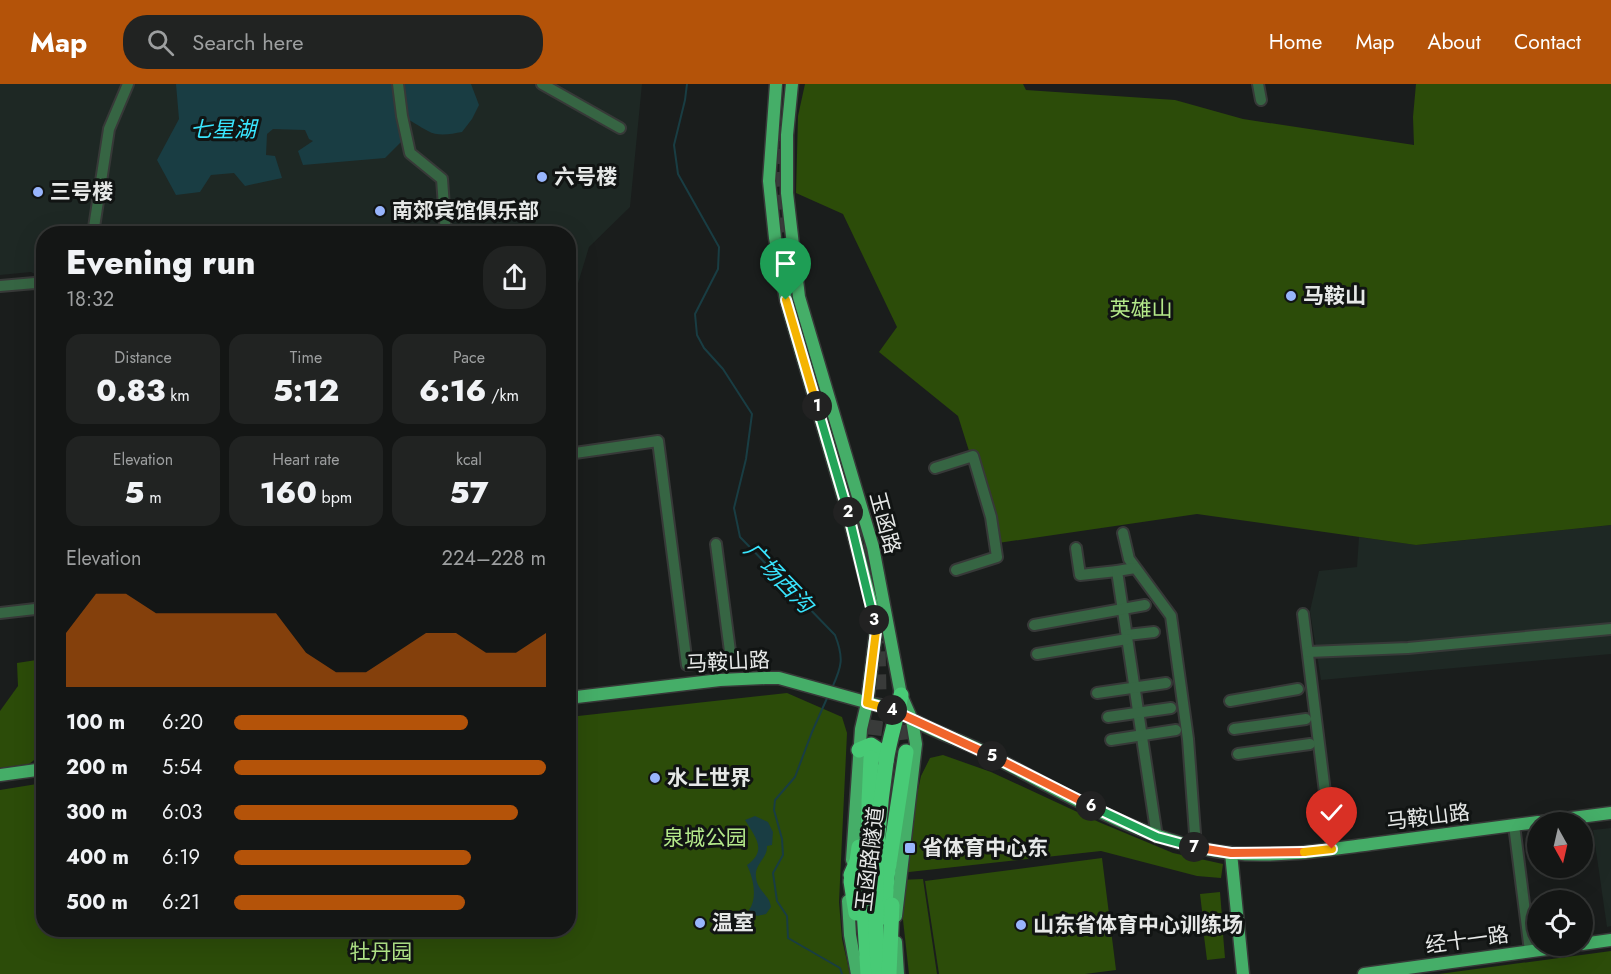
<!DOCTYPE html>
<html lang="en">
<head>
<meta charset="utf-8">
<style>
  :root { --surface:#141615; --page:#212322; --text:#f1f3f6; --muted:#9d9fa0; --line:#333534; --accent:#b45309 }
  body { margin:0; font-family:Jost,"Noto Sans SC",sans-serif; background:var(--page); color:var(--text); height:100vh; display:flex; flex-direction:column; font-size:22px; white-space:nowrap }
  * { box-sizing:border-box; margin:0 }
  p { font-size:20px; color:var(--muted) }
  .icon { flex:none; width:33px; height:33px; fill:none; stroke:currentColor; stroke-width:2; stroke-linecap:round; stroke-linejoin:round }
  .map { position:relative; flex:1; overflow:hidden }
  .details { position:absolute; left:36px; top:142px; width:540px; height:711px; display:flex; flex-direction:column; background:var(--surface); border-radius:24px; box-shadow:0 6px 24px #0002,0 0 0 2px var(--line) }
  .details>* { flex:none }
  .needle { width:39px; rotate:172deg }
  .fabs { position:absolute; left:1527px; top:728px; display:grid; gap:12px }
  .fabs a { display:grid; place-items:center; width:66px; height:66px; border-radius:50%; background:var(--surface); box-shadow:0 6px 24px #0002,0 0 0 2px var(--line); font-size:30px }
  .pin { position:absolute; display:grid; place-items:center; width:51px; height:51px; color:#fff; margin:-62px -26px; border-radius:50% 50% 50% 0; rotate:-45deg; box-shadow:0 0 6px #0007 }
  .pin .icon { rotate:45deg }
  .km { position:absolute; width:30px; height:30px; margin:-15px; border-radius:50%; background:#222; color:#fff; font-size:16px; line-height:30px; text-align:center }
  .round { display:grid; place-items:center; flex:none; width:63px; height:63px; border-radius:24px; background:var(--page) }
  .head { display:flex; align-items:center; justify-content:space-between; height:102px; padding:0 30px }
  h1 { font-size:33px; font-weight:800; line-height:45px }
  .stats { display:grid; grid-template-columns:repeat(3,1fr); gap:9px; height:102px; padding:6px 30px }
  .stats div { display:grid; align-content:center; border-radius:15px; background:var(--page); text-align:center }
  .stats b { font-size:30px; font-weight:800 }
  .stats small { font-size:16px; font-weight:400 }
  .stats p { font-size:16px }
  .chart { height:168px; padding:12px 30px }
  .chart p { display:flex; justify-content:space-between }
  .chart svg { width:100%; height:108px; margin-top:6px; fill:var(--accent); opacity:.7 }
  ul { padding:0 30px; list-style:none; font-size:20px }
  li { display:grid; grid-template-columns:96px 72px 1fr; align-items:center; height:45px }
  li i { height:15px; border-radius:8px; background:var(--accent) }
  header { display:flex; align-items:center; gap:36px; box-sizing:border-box; height:84px; padding:0 30px; background:var(--accent); color:#fff }
  header strong { font-size:28px }
  nav { display:flex; gap:33px; margin-inline-start:auto; font-size:21px }
  .search { width:420px; height:54px; background:var(--page); display:flex; align-items:center; gap:15px; box-sizing:border-box; padding:0 21px; border-radius:24px; color:var(--muted); font-size:22px }
  .map>svg:first-child { display:block }
  .built { fill:#1e2824 }
  .green { fill:#2c4c09 }
  .water { fill:#193d43 }
  .lines { fill:none; stroke-linecap:round; stroke-linejoin:round }
  .stream { stroke:#193d43; stroke-width:2 }
  .highway-tunnel { stroke:#393b3a; stroke-width:15; stroke-dasharray:15 8; stroke-linecap:butt }
  .minor-casing { stroke:#373938; stroke-width:14 }
  .major-casing { stroke:#373938; stroke-width:15 }
  .highway-casing { stroke:#373938; stroke-width:18 }
  .minor { stroke:#366543; stroke-width:10 }
  .major { stroke:#45ae68; stroke-width:12 }
  .highway { stroke:#48cb76; stroke-width:15 }
  .split-1-casing { stroke:#fff; stroke-width:12 }
  .split-2-casing { stroke:#fff; stroke-width:12 }
  .split-3-casing { stroke:#fff; stroke-width:12 }
  .split-4-casing { stroke:#fff; stroke-width:12 }
  .split-5-casing { stroke:#fff; stroke-width:12 }
  .split-6-casing { stroke:#fff; stroke-width:12 }
  .split-7-casing { stroke:#fff; stroke-width:12 }
  .split-8-casing { stroke:#fff; stroke-width:12 }
  .split-9-casing { stroke:#fff; stroke-width:12 }
  .split-1 { stroke:#f5b400; stroke-width:8 }
  .split-2 { stroke:#22a559; stroke-width:8 }
  .split-3 { stroke:#22a559; stroke-width:8 }
  .split-4 { stroke:#f5b400; stroke-width:8 }
  .split-5 { stroke:#f0652b; stroke-width:8 }
  .split-6 { stroke:#f0652b; stroke-width:8 }
  .split-7 { stroke:#22a559; stroke-width:8 }
  .split-8 { stroke:#f0652b; stroke-width:8 }
  .split-9 { stroke:#f5b400; stroke-width:8 }
  .poi-dot { fill:#98b5fd; stroke:#111413; stroke-width:2 }
  .labels { text-anchor:middle; dominant-baseline:central; stroke-width:6; stroke-linejoin:round; paint-order:stroke }
  .poi-label { font-size:21px; font-weight:bold; fill:#e6e8e7; stroke:#111413; text-anchor:start }
  .park-label { font-size:21px; fill:#b4e98a; stroke:#111413 }
  .street-label { font-size:21px; fill:#e6e8e7; stroke:#111413 }
  .water-label { font-size:22px; font-style:italic; fill:#39e5fe; stroke:#111413 }
</style>
</head>
<body>
<header>
<strong>Map</strong>
<div class="search"><svg class="icon" aria-label="search" viewBox="0 0 24 24"><circle cx="10" cy="10" r="6"/><path d="M15 15l6 6"/></svg>Search here</div>
<nav><a>Home</a><a>Map</a><a>About</a><a>Contact</a></nav>
</header>
<div class="map">
<svg width="1611" height="890" viewBox="0 0 1611 890">
  <rect width="100%" height="100%" fill="#1a1d1c"/>
  <g class="built">
    <polygon points="0,0 642,0 630,123 589,163 569,229 568,150 44,150 43,194 31,188 0,191"/>
    <polygon points="1611,441 1611,570 1321,596 1310,527 1319,487 1357,483 1359,453 1417,461"/>
    <polygon points="1611,744 1611,842 1607,843 1593,746"/>
  </g>
  <g class="green">
    <polygon points="805,0 1023,0 1026,6 1175,16 1243,35 1414,61 1413,33 1416,0 1611,0 1611,441 1416,461 1197,430 998,459 958,332 879,268 897,243 843,130 796,109 798,32"/>
    <polygon points="43,575 43,669 29,680 0,684 0,627 18,602 17,579"/>
    <polygon points="787,609 842,633 847,649 839,818 842,855 850,890 0,890 0,706 43,699 44,846 568,846 569,633"/>
    <polygon points="943,671 991,688 1101,739 1173,769 1223,780 1221,794 1197,792 1101,767 900,789 921,692 930,674"/>
    <polygon points="1102,774 1116,886 1085,890 939,890 925,797"/>
    <polygon points="923,795 937,890 909,890 899,800 900,796"/>
    <polygon points="1220,808 1222,833 1203,835 1200,810"/>
    <polygon points="1223,850 1225,874 1207,876 1204,852"/>
    <polygon points="1611,867 1611,890 1439,890"/>
  </g>
  <g class="water">
    <path d="M176,0H471L479,21L472,35L462,48C451,50 438,53 428,47C419,43 412,36 402,33L401,58L385,74L303,81L298,67L313,57L309,55L305,46L273,45L267,50L266,71L275,72L282,94L245,102L234,89L211,91L200,108L176,111L157,76L179,35Z"/>
    <path d="M755,732L768,738L773,748L772,761L767,762C768,774 754,780 756,793C757,807 770,811 771,823L766,830L757,832L749,826C758,814 753,793 747,781C768,766 755,753 745,736Z"/>
  </g>
  <g class="lines">
    <g class="stream">
      <path d="M687,0L685,16L674,61L678,90L719,163L718,185L695,230L697,251L704,264L723,285L752,330L746,375L734,424L740,453L835,551C844,574 842,582 832,604"/>
      <polyline points="828,612 812,648 795,693 775,716 774,726 782,755 783,771 773,789 777,817 787,832 788,854 840,884 842,890"/>
    </g>
    <g class="highway-tunnel">
      <polyline points="779,42 776,98 790,209"/>
      <polyline points="850,416 859,447 864,472"/>
      <polyline points="900,618 906,668"/>
      <polyline points="871,674 879,610 878,557"/>
    </g>
    <defs>
      <g id="minor">
        <polyline points="398,0 402,32 410,69 442,95 446,150"/>
        <polyline points="542,0 620,44"/>
        <polyline points="1258,0 1261,16"/>
        <polyline points="93,150 109,45 128,0"/>
        <polyline points="0,202 35,199 44,203"/>
        <polyline points="568,370 658,357 687,581 731,575 716,460"/>
        <polyline points="935,384 973,372 991,433 997,473 956,486"/>
        <polyline points="1123,449 1129,475 1171,532 1188,655 1196,763"/>
        <polyline points="1076,464 1080,491 1117,487"/>
        <polyline points="1135,484 1117,487 1157,753"/>
        <polyline points="0,529 44,524"/>
        <polyline points="1303,530 1332,765"/>
        <polyline points="1034,541 1145,521"/>
        <polyline points="1127,551 1154,548"/>
        <polyline points="1308,568 1408,564 1611,545"/>
        <polyline points="1037,570 1127,555"/>
        <polyline points="1097,609 1166,599"/>
        <polyline points="1230,617 1298,605"/>
        <polyline points="1108,633 1171,624"/>
        <polyline points="1234,645 1306,635"/>
        <polyline points="1111,656 1176,646"/>
        <polyline points="1238,670 1310,660"/>
        <polyline points="1514,741 1530,867"/>
      </g>
      <g id="major">
        <polyline points="776,0 769,97 775,154 786,216 846,422 874,529 876,547 867,619 861,645 852,776"/>
        <polyline points="792,0 787,51 787,109 799,213 873,463 901,611 912,636 916,660 896,832"/>
        <path d="M568,614L720,596L765,594H779L898,627C923,644 953,653 980,666C1057,705 1145,760 1230,769C1277,774 1325,766 1371,760C1426,753 1482,745 1538,738"/>
        <polyline points="0,691 44,685"/>
        <polyline points="1541,738 1611,729"/>
        <polyline points="1231,769 1243,890"/>
        <polyline points="848,817 850,851 857,890"/>
        <polyline points="896,858 898,890"/>
        <polyline points="1582,860 1611,856"/>
        <polyline points="1364,890 1576,861"/>
      </g>
      <g id="highway">
        <polyline points="859,666 871,661 883,669 886,677"/>
        <polyline points="851,791 857,777 859,763"/>
        <polyline points="851,797 856,829"/>
        <polyline points="884,833 887,793 906,668"/>
        <polyline points="868,890 864,825 871,674"/>
        <path d="M879,890C872,820 876,748 886,678C889,656 897,633 901,611"/>
        <polyline points="889,890 892,821"/>
      </g>
    </defs>
    <use href="#minor" class="minor-casing"/>
    <use href="#major" class="major-casing"/>
    <use href="#highway" class="highway-casing"/>
    <use href="#minor" class="minor"/>
    <use href="#major" class="major"/>
    <use href="#highway" class="highway"/>
  </g>
  <g class="lines">
    <defs>
      <polyline id="split-1" points="786,216 817,322"/>
      <polyline id="split-2" points="817,322 848,428"/>
      <polyline id="split-3" points="848,428 874,536"/>
      <polyline id="split-4" points="874,536 876,547 867,619 892,626"/>
      <polyline id="split-5" points="892,626 992,672"/>
      <polyline id="split-6" points="992,672 1091,722"/>
      <polyline id="split-7" points="1091,722 1157,753 1194,763"/>
      <polyline id="split-8" points="1194,763 1231,769 1304,768"/>
      <polyline id="split-9" points="1304,768 1332,765"/>
    </defs>
    <use href="#split-1" class="split-1-casing"/>
    <use href="#split-2" class="split-2-casing"/>
    <use href="#split-3" class="split-3-casing"/>
    <use href="#split-4" class="split-4-casing"/>
    <use href="#split-5" class="split-5-casing"/>
    <use href="#split-6" class="split-6-casing"/>
    <use href="#split-7" class="split-7-casing"/>
    <use href="#split-8" class="split-8-casing"/>
    <use href="#split-9" class="split-9-casing"/>
    <use href="#split-1" class="split-1"/>
    <use href="#split-2" class="split-2"/>
    <use href="#split-3" class="split-3"/>
    <use href="#split-4" class="split-4"/>
    <use href="#split-5" class="split-5"/>
    <use href="#split-6" class="split-6"/>
    <use href="#split-7" class="split-7"/>
    <use href="#split-8" class="split-8"/>
    <use href="#split-9" class="split-9"/>
  </g>
  <g class="poi-dot">
    <circle cx="542" cy="93" r="6"/>
    <circle cx="38" cy="108" r="6"/>
    <circle cx="380" cy="127" r="6"/>
    <circle cx="1291" cy="212" r="6"/>
    <circle cx="655" cy="694" r="6"/>
    <rect x="904" y="758" width="12" height="12" rx="3"/>
    <circle cx="700" cy="839" r="6"/>
    <circle cx="1021" cy="841" r="6"/>
  </g>
  <g class="labels">
    <g class="poi-label">
      <text x="554" y="93">六号楼</text>
      <text x="50" y="108">三号楼</text>
      <text x="392" y="127">南郊宾馆俱乐部</text>
      <text x="1303" y="212">马鞍山</text>
      <text x="667" y="694">水上世界</text>
      <text x="922" y="764">省体育中心东</text>
      <text x="712" y="839">温室</text>
      <text x="1033" y="841">山东省体育中心训练场</text>
    </g>
    <g class="park-label">
      <text x="1141" y="225">英雄山</text>
      <text x="705" y="754">泉城公园</text>
      <text x="381" y="868">牡丹园</text>
    </g>
    <g class="street-label">
      <text transform="translate(885 439) rotate(75)">玉函路</text>
      <text transform="translate(728 578) rotate(-3)">马鞍山路</text>
      <text transform="translate(1428 733) rotate(-7)">马鞍山路</text>
      <text transform="translate(870 775) rotate(-83)">玉函路隧道</text>
      <text transform="translate(1467 856) rotate(-8)">经十一路</text>
    </g>
    <g class="water-label">
      <text x="223" y="45">七星湖</text>
      <text transform="translate(779 493) rotate(46)">广场西沟</text>
    </g>
  </g>
</svg>
<div class="fabs">
<a><svg class="needle" viewBox="-14 -14 28 28"><path d="M0-13l5 13h-10z" fill="#e53935"/><path d="M0 13l5-13h-10z" fill="#9d9fa0"/></svg></a>
<a><svg class="icon" aria-label="locate" viewBox="0 0 24 24"><circle cx="12" cy="12" r="6"/><path d="M12 2v4M12 18v4M2 12h4M18 12h4"/></svg></a>
</div>
<div class="pin" style="left:786px;top:216px;background:#1e9e55"><svg class="icon" aria-label="arrive" viewBox="0 0 24 24"><path d="M6 21V4h12l-3 4 3 4H6"/></svg></div>
<div class="pin" style="left:1332px;top:765px;background:#d93025"><svg class="icon" aria-label="check" viewBox="0 0 24 24"><path d="M5 12l5 5 9-10"/></svg></div>
<b class="km" style="left:817px;top:322px">1</b>
<b class="km" style="left:848px;top:428px">2</b>
<b class="km" style="left:874px;top:536px">3</b>
<b class="km" style="left:892px;top:626px">4</b>
<b class="km" style="left:992px;top:672px">5</b>
<b class="km" style="left:1091px;top:722px">6</b>
<b class="km" style="left:1194px;top:763px">7</b>
<section class="details">
<div class="head"><div><h1>Evening run</h1><p>18:32</p></div><a class="round"><svg class="icon" aria-label="share" viewBox="0 0 24 24"><path d="M12 15V3M7 8l5-5 5 5M5 13v7h14v-7"/></svg></a></div>
<div class="stats">
<div><p>Distance</p><b>0.83<small> km</small></b></div>
<div><p>Time</p><b>5:12</b></div>
<div><p>Pace</p><b>6:16<small> /km</small></b></div>
</div>
<div class="stats">
<div><p>Elevation</p><b>5<small> m</small></b></div>
<div><p>Heart rate</p><b>160<small> bpm</small></b></div>
<div><p>kcal</p><b>57</b></div>
</div>
<div class="chart"><p><span>Elevation</span>224–228 m</p>
<svg viewBox="0 0 160 44" preserveAspectRatio="none"><path d="M0 44V22L10 6L20 6L30 14L40 14L50 14L60 14L70 14L80 30L90 38L100 38L110 30L120 22L130 22L140 30L150 30L160 22V44z"/></svg>
</div>
<ul>
<li><b>100 m</b>6:20<i style="width:75%"></i></li>
<li><b>200 m</b>5:54<i style="width:100%"></i></li>
<li><b>300 m</b>6:03<i style="width:91%"></i></li>
<li><b>400 m</b>6:19<i style="width:76%"></i></li>
<li><b>500 m</b>6:21<i style="width:74%"></i></li>
</ul>
</section>
</div>
</body>
</html>
